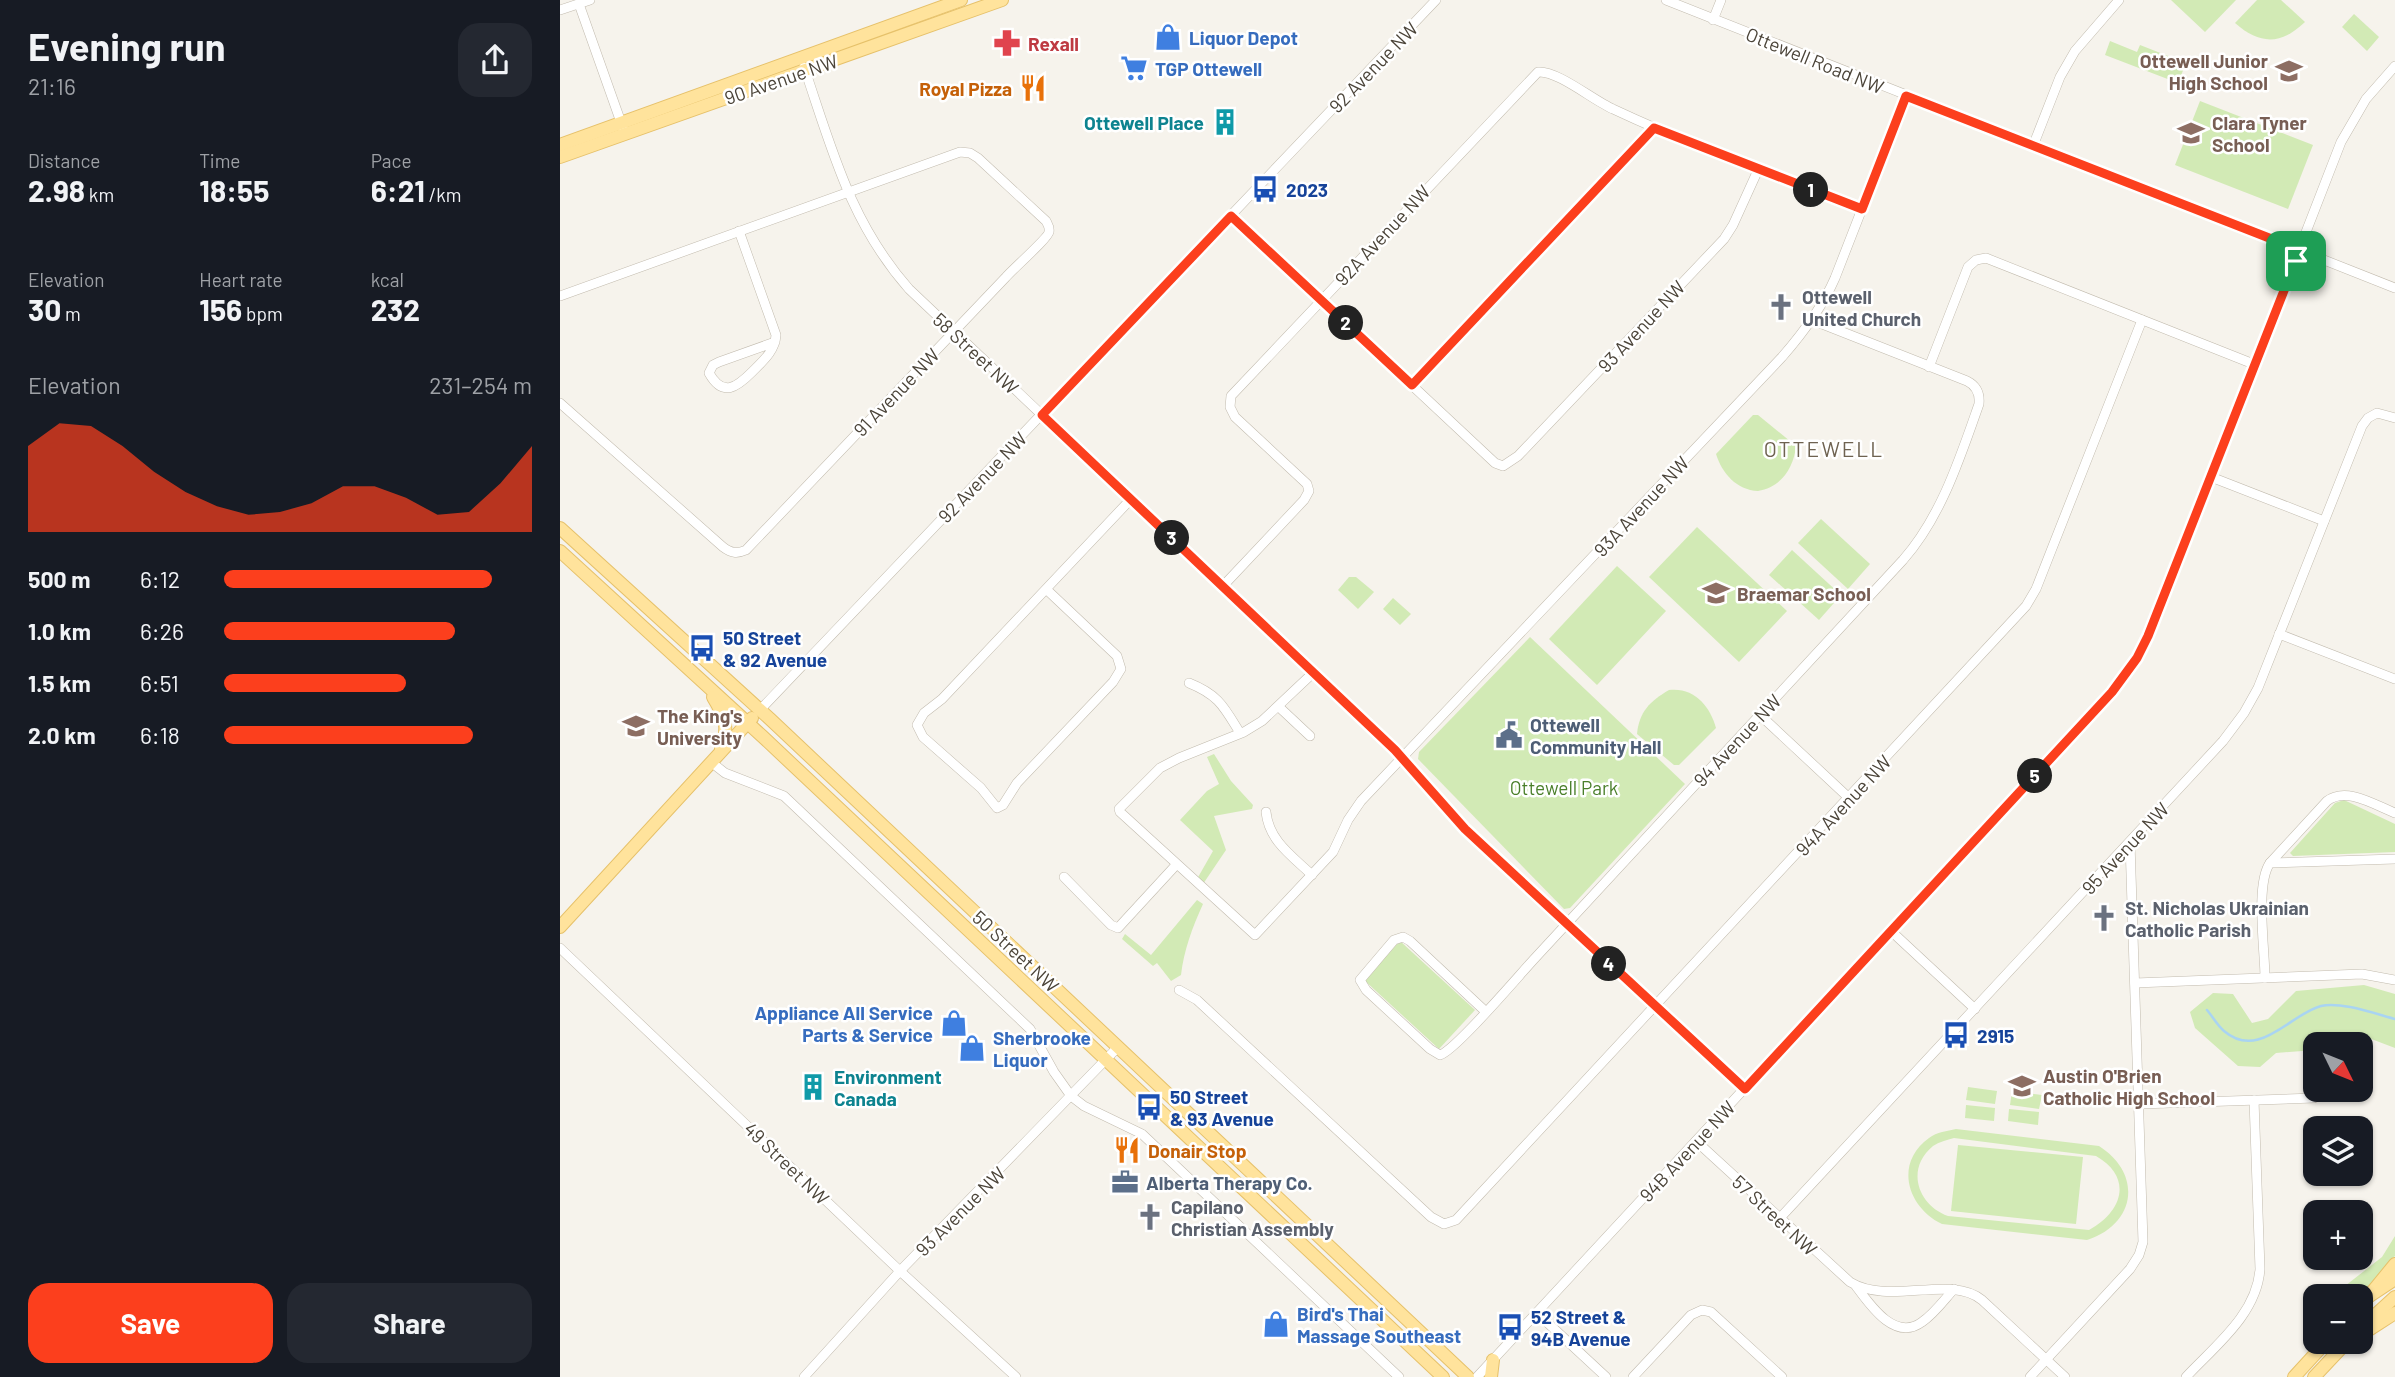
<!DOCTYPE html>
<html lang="en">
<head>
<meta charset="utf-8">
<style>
  :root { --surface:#171b24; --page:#242831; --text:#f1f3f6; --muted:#9ea1a6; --accent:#fc3f1d }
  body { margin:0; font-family:Barlow,sans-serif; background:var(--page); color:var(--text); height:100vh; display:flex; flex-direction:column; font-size:26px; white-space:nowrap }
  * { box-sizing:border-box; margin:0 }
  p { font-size:23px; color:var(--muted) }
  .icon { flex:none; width:38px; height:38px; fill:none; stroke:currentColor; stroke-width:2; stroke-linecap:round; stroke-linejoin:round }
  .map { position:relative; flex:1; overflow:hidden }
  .drawer { display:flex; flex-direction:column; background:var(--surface); width:560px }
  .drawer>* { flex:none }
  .needle { width:46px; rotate:133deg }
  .fabs { position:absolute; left:1743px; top:1032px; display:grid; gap:14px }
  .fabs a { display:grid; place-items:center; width:70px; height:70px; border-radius:14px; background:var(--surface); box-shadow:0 2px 5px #0004; font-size:35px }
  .pin { position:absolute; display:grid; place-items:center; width:60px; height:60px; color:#fff; margin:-30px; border-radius:14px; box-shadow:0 4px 10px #0006 }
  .km { position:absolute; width:35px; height:35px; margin:-18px; border-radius:50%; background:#222; color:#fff; font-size:19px; line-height:35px; text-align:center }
  .round { display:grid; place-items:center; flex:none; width:74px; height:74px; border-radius:21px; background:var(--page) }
  .headline { display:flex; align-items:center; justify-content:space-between; height:119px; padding:0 28px }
  h1 { font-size:38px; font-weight:700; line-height:52px }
  .metrics { display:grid; grid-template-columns:repeat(3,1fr); gap:10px; height:119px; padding:7px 28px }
  .metrics div { display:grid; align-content:center }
  .metrics b { font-size:30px; font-weight:700 }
  .metrics small { font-size:19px; font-weight:400 }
  .metrics p { font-size:19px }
  .chart { height:196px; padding:14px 28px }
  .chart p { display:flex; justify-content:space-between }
  .chart svg { width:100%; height:126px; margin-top:7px; fill:var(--accent); opacity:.7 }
  .button { display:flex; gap:14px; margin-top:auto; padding:14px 28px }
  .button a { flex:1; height:80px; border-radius:21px; background:var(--accent); color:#fff; font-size:28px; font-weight:700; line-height:80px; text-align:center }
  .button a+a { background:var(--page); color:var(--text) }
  ul { padding:0 28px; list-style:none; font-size:23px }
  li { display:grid; grid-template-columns:112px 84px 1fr; align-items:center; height:52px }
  li i { height:18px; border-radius:9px; background:var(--accent) }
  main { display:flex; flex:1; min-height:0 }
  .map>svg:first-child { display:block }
  .green { fill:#d2eab5; fill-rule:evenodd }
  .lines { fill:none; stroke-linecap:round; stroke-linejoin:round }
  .stream { stroke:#a9d4f2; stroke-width:2.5 }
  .minor-casing { stroke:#c2bbae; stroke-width:10 }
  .major-casing { stroke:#e6c16a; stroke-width:14 }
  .minor { stroke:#fff; stroke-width:9 }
  .major { stroke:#ffe39c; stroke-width:12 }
  .route-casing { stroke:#fff; stroke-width:14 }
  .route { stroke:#fc3f1d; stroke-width:9 }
  .labels { text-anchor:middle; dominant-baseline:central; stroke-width:5; stroke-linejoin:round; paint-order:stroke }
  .shop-label { font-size:19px; font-weight:bold; fill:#366cbe; stroke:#fff; text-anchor:start }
  .health-label { font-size:19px; font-weight:bold; fill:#be3a42; stroke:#fff; text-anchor:start }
  .street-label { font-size:19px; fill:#4b4439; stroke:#fff }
  .education-label { font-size:19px; font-weight:bold; fill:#785e54; stroke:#fff; text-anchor:start }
  .food-label { font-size:19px; font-weight:bold; fill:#c56008; stroke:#fff; text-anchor:end }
  .culture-label { font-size:19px; font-weight:bold; fill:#0d838f; stroke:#fff; text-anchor:end }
  .transit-label { font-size:19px; font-weight:bold; fill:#164399; stroke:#fff; text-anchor:start }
  .worship-label { font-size:19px; font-weight:bold; fill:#5b616d; stroke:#fff; text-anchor:start }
  .service-label { font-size:19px; font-weight:bold; fill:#4e5e75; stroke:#fff; text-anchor:start }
  .park-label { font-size:19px; fill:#4a7f2a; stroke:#fff }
  .neighbourhood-label { font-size:21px; letter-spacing:2px; fill:#6e6250; stroke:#fff }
</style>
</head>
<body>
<main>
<section class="drawer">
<div class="headline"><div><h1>Evening run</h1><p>21:16</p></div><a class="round"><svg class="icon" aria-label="share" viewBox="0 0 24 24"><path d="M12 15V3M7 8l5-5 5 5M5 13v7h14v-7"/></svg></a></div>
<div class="metrics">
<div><p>Distance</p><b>2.98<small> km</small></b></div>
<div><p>Time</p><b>18:55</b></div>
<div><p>Pace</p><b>6:21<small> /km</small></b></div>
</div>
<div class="metrics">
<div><p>Elevation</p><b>30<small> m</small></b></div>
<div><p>Heart rate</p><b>156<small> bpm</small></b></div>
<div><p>kcal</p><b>232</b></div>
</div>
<div class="chart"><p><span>Elevation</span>231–254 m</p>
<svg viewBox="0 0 160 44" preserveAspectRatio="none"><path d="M0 44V14L10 6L20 7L30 14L40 23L50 30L60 35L70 38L80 37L90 34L100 28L110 28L120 32L130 38L140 37L150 27L160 14V44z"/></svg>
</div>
<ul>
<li><b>500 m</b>6:12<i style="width:87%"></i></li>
<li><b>1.0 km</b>6:26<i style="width:75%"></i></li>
<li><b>1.5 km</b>6:51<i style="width:59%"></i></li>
<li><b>2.0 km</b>6:18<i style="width:81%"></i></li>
</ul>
<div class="button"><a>Save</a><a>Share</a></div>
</section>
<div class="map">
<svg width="1835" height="1377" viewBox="0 0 1835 1377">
  <rect width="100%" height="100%" fill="#f6f3ec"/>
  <g class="green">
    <polygon points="1611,0 1676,0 1645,32"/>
    <path d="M1697,0H1721L1745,22C1721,45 1700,45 1675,23Z"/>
    <polygon points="1794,14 1819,37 1807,51 1782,27"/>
    <polygon points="1550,41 1577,52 1580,45 1626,63 1618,83 1545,55"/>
    <polygon points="1640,101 1753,145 1728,209 1615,165"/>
    <path d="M1193,415H1198L1236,446C1234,467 1221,488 1198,491C1176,490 1162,473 1156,454Z"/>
    <polygon points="1261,519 1310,564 1288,589 1238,543"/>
    <polygon points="1137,527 1227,611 1179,662 1089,577"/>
    <polygon points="1232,550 1281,595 1259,620 1209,575"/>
    <polygon points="1057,566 1106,611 1037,685 989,639"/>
    <polygon points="789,577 796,577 814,592 798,609 778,590"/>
    <polygon points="833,598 851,614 840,625 823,609"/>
    <polygon points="970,637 1125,784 1010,908 1004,909 858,759 859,752"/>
    <path d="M1109,690C1134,687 1150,706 1156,728L1119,765H1114L1077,734C1079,712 1090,701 1109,690Z"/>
    <polygon points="654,754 671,781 693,805 692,809 654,816 666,850 643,884 637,879 653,851 620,820 647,791 659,784 647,757"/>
    <polygon points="1784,800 1835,824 1835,852 1733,856 1730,853 1775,803"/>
    <path d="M637,900L643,904C632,928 624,950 621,975L611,981L597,963L593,966L562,939L565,934L591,955Z"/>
    <polygon points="840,941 915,1010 879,1049 804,980"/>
    <polygon points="1804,985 1835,994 1835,1048 1806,1037 1780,1045 1755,1045 1755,1050 1716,1053 1700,1067 1678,1066 1635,1028 1630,1012 1653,993 1673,994 1692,1023 1708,1019 1736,991"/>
    <polygon points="1408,1087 1437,1091 1435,1104 1406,1100"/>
    <polygon points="1452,1091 1482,1095 1479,1109 1450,1105"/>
    <polygon points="1406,1105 1435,1108 1434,1121 1405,1118"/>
    <polygon points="1449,1109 1479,1112 1478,1125 1448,1121"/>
    <path d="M1396,1129L1539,1146C1583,1174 1576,1224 1527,1240L1382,1224C1347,1207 1334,1163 1369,1138C1377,1132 1387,1131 1396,1129ZM1394,1138L1536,1156C1574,1178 1562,1212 1529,1230L1388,1216C1358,1205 1345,1169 1373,1146C1379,1142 1387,1140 1394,1138Z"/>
    <polygon points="1398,1145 1523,1157 1516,1224 1391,1211"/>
    <polygon points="1835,1236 1835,1256 1808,1288 1796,1296 1784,1291 1785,1286 1822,1257"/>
  </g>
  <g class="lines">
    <path class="stream" d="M1647,1010C1653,1017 1657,1025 1664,1031C1699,1061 1730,1014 1761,1006C1780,1001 1816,1014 1835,1019"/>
    <defs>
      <g id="minor">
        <polyline points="1106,0 1835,288"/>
        <polyline points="19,4 63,128"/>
        <polyline points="0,10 30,0"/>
        <polyline points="1153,20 1161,0"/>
        <path d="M244,67C272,149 290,222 349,289L835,749L905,829L1185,1089"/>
        <polyline points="1473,146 1500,77 1515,51 1559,0"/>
        <polyline points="671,216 935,463 943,466 958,456 1164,239 1173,225 1198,170"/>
        <path d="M179,231L216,335C215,351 203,361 192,372C177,387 163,398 149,373L153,365L159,362L215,342"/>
        <path d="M0,296L400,152L410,153L418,158L486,221C488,225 490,227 489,232C488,238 453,269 446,277L186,550C177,554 171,553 163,547L0,403"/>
        <polyline points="1369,367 1408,267 1416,260 1426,258 1696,365"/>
        <polyline points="852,385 1094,128"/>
        <polyline points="1651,477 1764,521"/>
        <path d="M663,586L744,500L749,491L747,484L675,417L670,407L671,396L978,72C997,70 1034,101 1053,109C1134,147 1218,177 1302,209"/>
        <polyline points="486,589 557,656 561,669 553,682 457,783 443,805 437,808 421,788 363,737 357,725 364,713 382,699 571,499"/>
        <polyline points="1719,634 1835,679"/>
        <path d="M754,672L702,721L684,732L619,758L600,768L559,809L560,812L695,935L773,852L788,820L801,801L1222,357C1243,333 1262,308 1275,278L1346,96"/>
        <path d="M629,683C659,695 664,707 680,733"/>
        <polyline points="719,707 750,736"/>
        <polyline points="200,710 876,0"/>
        <polyline points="1200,715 1289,798"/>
        <polyline points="151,762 165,773 224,796 470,1029 494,1072 511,1096 524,1106 582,1134 839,1377"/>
        <path d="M706,812C709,841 732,856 752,875"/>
        <path d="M1710,863L1767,801C1786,786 1815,805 1835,813"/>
        <polyline points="504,877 551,925 558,928 616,865"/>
        <polyline points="1331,931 1415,1009"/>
        <polyline points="0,948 340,1271 456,1377"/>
        <path d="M1705,978C1705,951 1695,884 1710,863L1835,859"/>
        <polyline points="1575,983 1802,974 1835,980"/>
        <polyline points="619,990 637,1000 871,1217 884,1224 896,1220 1466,606 1476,589 1582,320"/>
        <path d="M925,1011L850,941L843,937L834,940L800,980L806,990L870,1049L880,1055C896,1050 960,974 976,957C1098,825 1221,692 1343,560C1381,517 1400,458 1419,404C1420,394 1417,386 1407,381L1252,320"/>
        <polyline points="1580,1104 1754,1098"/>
        <path d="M1136,1141L1290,1282C1330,1306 1390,1274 1422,1300L1505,1377"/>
        <polyline points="1219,1219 1663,741 1684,713 1698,688 1802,426 1808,418 1817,413 1835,418"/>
        <path d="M1296,1286C1310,1305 1335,1342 1362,1322C1374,1314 1384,1300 1394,1289"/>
        <polyline points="977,1313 1046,1377"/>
        <polyline points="244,1377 340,1271 558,1047"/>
        <polyline points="917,1377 1552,692 1577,658 1589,636 1781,142 1806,99 1835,66"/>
        <polyline points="1073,1377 1131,1315 1142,1310 1151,1312 1222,1377"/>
        <polyline points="1470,1377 1570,1269 1579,1255 1583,1242 1570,843"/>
        <path d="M1626,1377C1655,1346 1697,1314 1700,1269L1694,1100"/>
      </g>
      <g id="major">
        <polyline points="0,145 401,0"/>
        <polyline points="0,157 442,0"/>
        <polyline points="0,528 210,719 908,1377"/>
        <polyline points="0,551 202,736 883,1377"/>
        <path d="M153,697C164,715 170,727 161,748"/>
        <polyline points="0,927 192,718"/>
        <polyline points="1808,1297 1835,1264"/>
        <polyline points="1801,1305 1808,1297 1835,1279"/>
        <polyline points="1801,1328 1835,1297"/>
        <polyline points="1807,1331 1835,1313"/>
        <polyline points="931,1377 933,1360"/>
        <polyline points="1734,1377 1766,1342"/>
        <polyline points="1754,1377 1787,1342"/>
      </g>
    </defs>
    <use href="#minor" class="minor-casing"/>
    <use href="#major" class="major-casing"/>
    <use href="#minor" class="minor"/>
    <use href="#major" class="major"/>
  </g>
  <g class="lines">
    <defs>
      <polygon id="route" points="1346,96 1740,250 1588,636 1577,658 1552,692 1185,1089 905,829 835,750 482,415 671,216 852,385 1094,128 1302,209"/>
    </defs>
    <use href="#route" class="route-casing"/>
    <use href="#route" class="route"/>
  </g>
  <defs>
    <symbol id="shop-bare" viewBox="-9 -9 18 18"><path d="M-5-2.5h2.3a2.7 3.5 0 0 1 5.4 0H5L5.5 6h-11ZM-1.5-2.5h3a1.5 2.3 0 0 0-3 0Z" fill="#3f7fe0" stroke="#fff" stroke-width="2.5" paint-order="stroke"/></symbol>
    <symbol id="pharmacy-bare" viewBox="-9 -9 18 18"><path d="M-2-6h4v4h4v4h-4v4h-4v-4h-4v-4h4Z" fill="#e0444e" stroke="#fff" stroke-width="2.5" paint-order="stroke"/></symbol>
    <symbol id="supermarket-bare" viewBox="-9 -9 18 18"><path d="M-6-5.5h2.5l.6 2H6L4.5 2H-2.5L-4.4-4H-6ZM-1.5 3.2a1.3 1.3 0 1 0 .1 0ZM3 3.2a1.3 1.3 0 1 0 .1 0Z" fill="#3f7fe0" stroke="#fff" stroke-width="2.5" paint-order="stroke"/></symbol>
    <symbol id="school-bare" viewBox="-9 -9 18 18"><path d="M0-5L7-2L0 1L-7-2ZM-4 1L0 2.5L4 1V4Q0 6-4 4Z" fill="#8d6e63" stroke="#fff" stroke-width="2.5" paint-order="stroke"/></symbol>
    <symbol id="restaurant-bare" viewBox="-9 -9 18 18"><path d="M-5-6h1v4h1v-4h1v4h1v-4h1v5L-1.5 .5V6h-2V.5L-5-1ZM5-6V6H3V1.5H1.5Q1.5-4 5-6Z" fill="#e8710a" stroke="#fff" stroke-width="2.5" paint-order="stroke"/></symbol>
    <symbol id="building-bare" viewBox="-9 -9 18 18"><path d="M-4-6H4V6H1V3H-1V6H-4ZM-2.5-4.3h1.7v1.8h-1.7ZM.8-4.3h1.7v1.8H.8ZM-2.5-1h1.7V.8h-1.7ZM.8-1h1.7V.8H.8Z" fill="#0f9aa8" stroke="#fff" stroke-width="2.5" paint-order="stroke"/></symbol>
    <symbol id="bus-bare" viewBox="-9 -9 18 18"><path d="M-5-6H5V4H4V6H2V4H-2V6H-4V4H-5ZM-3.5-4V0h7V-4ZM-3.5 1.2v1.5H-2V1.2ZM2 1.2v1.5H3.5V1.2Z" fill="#1a4fb4" stroke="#fff" stroke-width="2.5" paint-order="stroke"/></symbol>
    <symbol id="church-bare" viewBox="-9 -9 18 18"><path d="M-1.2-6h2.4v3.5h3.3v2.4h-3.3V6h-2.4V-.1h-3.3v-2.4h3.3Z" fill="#6b7280" stroke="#fff" stroke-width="2.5" paint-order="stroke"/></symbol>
    <symbol id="university-bare" viewBox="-9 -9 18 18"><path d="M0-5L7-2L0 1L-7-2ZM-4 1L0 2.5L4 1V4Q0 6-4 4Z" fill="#8d6e63" stroke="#fff" stroke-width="2.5" paint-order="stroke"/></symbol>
    <symbol id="civic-bare" viewBox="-9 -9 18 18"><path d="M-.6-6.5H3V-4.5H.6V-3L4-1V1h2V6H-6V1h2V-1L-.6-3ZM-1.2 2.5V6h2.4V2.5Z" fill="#5c6f8a" stroke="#fff" stroke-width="2.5" paint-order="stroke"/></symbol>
    <symbol id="office-bare" viewBox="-9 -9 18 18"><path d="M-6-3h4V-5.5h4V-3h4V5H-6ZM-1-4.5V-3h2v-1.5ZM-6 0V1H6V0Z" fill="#5c6f8a" stroke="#fff" stroke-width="2.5" paint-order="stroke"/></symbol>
  </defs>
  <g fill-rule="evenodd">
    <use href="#shop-bare" x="589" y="18" width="38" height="38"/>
    <use href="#pharmacy-bare" x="428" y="24" width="38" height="38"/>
    <use href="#supermarket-bare" x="555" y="49" width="38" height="38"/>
    <use href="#school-bare" x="1710" y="52" width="38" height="38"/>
    <use href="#restaurant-bare" x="454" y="69" width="38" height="38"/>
    <use href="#building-bare" x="646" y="103" width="38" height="38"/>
    <use href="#school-bare" x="1612" y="114" width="38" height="38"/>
    <use href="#bus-bare" x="686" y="170" width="38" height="38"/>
    <use href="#church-bare" x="1202" y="288" width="38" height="38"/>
    <use href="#school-bare" x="1137" y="574" width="38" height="38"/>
    <use href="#bus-bare" x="123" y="629" width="38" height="38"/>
    <use href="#university-bare" x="57" y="707" width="38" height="38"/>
    <use href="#civic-bare" x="930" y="716" width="38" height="38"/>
    <use href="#church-bare" x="1525" y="899" width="38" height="38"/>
    <use href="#shop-bare" x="375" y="1004" width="38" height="38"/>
    <use href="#bus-bare" x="1377" y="1016" width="38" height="38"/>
    <use href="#shop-bare" x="393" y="1029" width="38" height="38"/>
    <use href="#school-bare" x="1443" y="1067" width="38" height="38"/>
    <use href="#building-bare" x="234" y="1068" width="38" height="38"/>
    <use href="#bus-bare" x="570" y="1088" width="38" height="38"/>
    <use href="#restaurant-bare" x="548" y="1131" width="38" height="38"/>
    <use href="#office-bare" x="546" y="1163" width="38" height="38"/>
    <use href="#church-bare" x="571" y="1198" width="38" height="38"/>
    <use href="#shop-bare" x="697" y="1305" width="38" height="38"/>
    <use href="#bus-bare" x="931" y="1308" width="38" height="38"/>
  </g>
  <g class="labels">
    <g class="shop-label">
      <text x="629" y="37">Liquor Depot</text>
      <text x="595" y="68">TGP Ottewell</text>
      <text x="373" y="1012" text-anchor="end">Appliance All Service<tspan x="373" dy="22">Parts &amp; Service</tspan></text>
      <text x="433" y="1037">Sherbrooke<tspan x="433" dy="22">Liquor</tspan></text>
      <text x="737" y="1313">Bird's Thai<tspan x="737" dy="22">Massage Southeast</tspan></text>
    </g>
    <g class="health-label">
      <text x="468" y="43">Rexall</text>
    </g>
    <g class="street-label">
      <text transform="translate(1255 60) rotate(22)">Ottewell Road NW</text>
      <text transform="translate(813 67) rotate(-46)">92 Avenue NW</text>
      <text transform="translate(221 79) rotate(-19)">90 Avenue NW</text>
      <text transform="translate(822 235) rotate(-47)">92A Avenue NW</text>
      <text transform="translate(1081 326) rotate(-47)">93 Avenue NW</text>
      <text transform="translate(416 353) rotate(43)">58 Street NW</text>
      <text transform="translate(336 392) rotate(-46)">91 Avenue NW</text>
      <text transform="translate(422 477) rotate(-46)">92 Avenue NW</text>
      <text transform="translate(1081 506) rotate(-47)">93A Avenue NW</text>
      <text transform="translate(1177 740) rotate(-47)">94 Avenue NW</text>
      <text transform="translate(1283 805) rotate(-47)">94A Avenue NW</text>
      <text transform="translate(1565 848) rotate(-47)">95 Avenue NW</text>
      <text transform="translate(456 951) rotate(43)">50 Street NW</text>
      <text transform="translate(1127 1151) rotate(-47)">94B Avenue NW</text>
      <text transform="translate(227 1163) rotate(44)">49 Street NW</text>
      <text transform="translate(400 1211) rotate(-45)">93 Avenue NW</text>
      <text transform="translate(1215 1215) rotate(43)">57 Street NW</text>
    </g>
    <g class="education-label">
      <text x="1708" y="60" text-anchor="end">Ottewell Junior<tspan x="1708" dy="22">High School</tspan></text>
      <text x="1652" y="122">Clara Tyner<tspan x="1652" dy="22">School</tspan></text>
      <text x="1177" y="593">Braemar School</text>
      <text x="97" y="715">The King's<tspan x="97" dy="22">University</tspan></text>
      <text x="1483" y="1075">Austin O'Brien<tspan x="1483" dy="22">Catholic High School</tspan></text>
    </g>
    <g class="food-label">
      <text x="452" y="88">Royal Pizza</text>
      <text x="588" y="1150" text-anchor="start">Donair Stop</text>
    </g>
    <g class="culture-label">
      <text x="644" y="122">Ottewell Place</text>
      <text x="274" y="1076" text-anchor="start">Environment<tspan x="274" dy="22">Canada</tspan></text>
    </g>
    <g class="transit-label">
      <text x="726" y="189">2023</text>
      <text x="163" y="637">50 Street<tspan x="163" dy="22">&amp; 92 Avenue</tspan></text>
      <text x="1417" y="1035">2915</text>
      <text x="610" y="1096">50 Street<tspan x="610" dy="22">&amp; 93 Avenue</tspan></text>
      <text x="971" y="1316">52 Street &amp;<tspan x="971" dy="22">94B Avenue</tspan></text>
    </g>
    <g class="worship-label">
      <text x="1242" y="296">Ottewell<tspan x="1242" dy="22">United Church</tspan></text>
      <text x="1565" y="907">St. Nicholas Ukrainian<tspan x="1565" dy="22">Catholic Parish</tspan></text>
      <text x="611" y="1206">Capilano<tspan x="611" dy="22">Christian Assembly</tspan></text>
    </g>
    <g class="service-label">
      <text x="970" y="724">Ottewell<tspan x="970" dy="22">Community Hall</tspan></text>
      <text x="586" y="1182">Alberta Therapy Co.</text>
    </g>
    <g class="park-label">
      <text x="1004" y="787">Ottewell Park</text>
    </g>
    <g class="neighbourhood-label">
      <text x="1264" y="448">OTTEWELL</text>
    </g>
  </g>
</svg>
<div class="fabs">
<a><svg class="needle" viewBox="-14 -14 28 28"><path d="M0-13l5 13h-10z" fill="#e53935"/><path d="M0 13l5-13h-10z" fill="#9ea1a6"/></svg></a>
<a><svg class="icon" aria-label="layers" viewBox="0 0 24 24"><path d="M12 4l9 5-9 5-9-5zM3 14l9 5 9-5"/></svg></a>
<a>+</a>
<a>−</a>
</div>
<div class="pin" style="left:1736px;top:261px;background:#1e9e55"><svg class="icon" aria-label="arrive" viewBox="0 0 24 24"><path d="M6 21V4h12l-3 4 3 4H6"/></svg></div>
<b class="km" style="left:1251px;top:190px">1</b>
<b class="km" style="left:786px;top:323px">2</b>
<b class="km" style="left:612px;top:538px">3</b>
<b class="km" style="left:1049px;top:964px">4</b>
<b class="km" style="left:1475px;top:776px">5</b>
</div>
</main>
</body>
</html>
